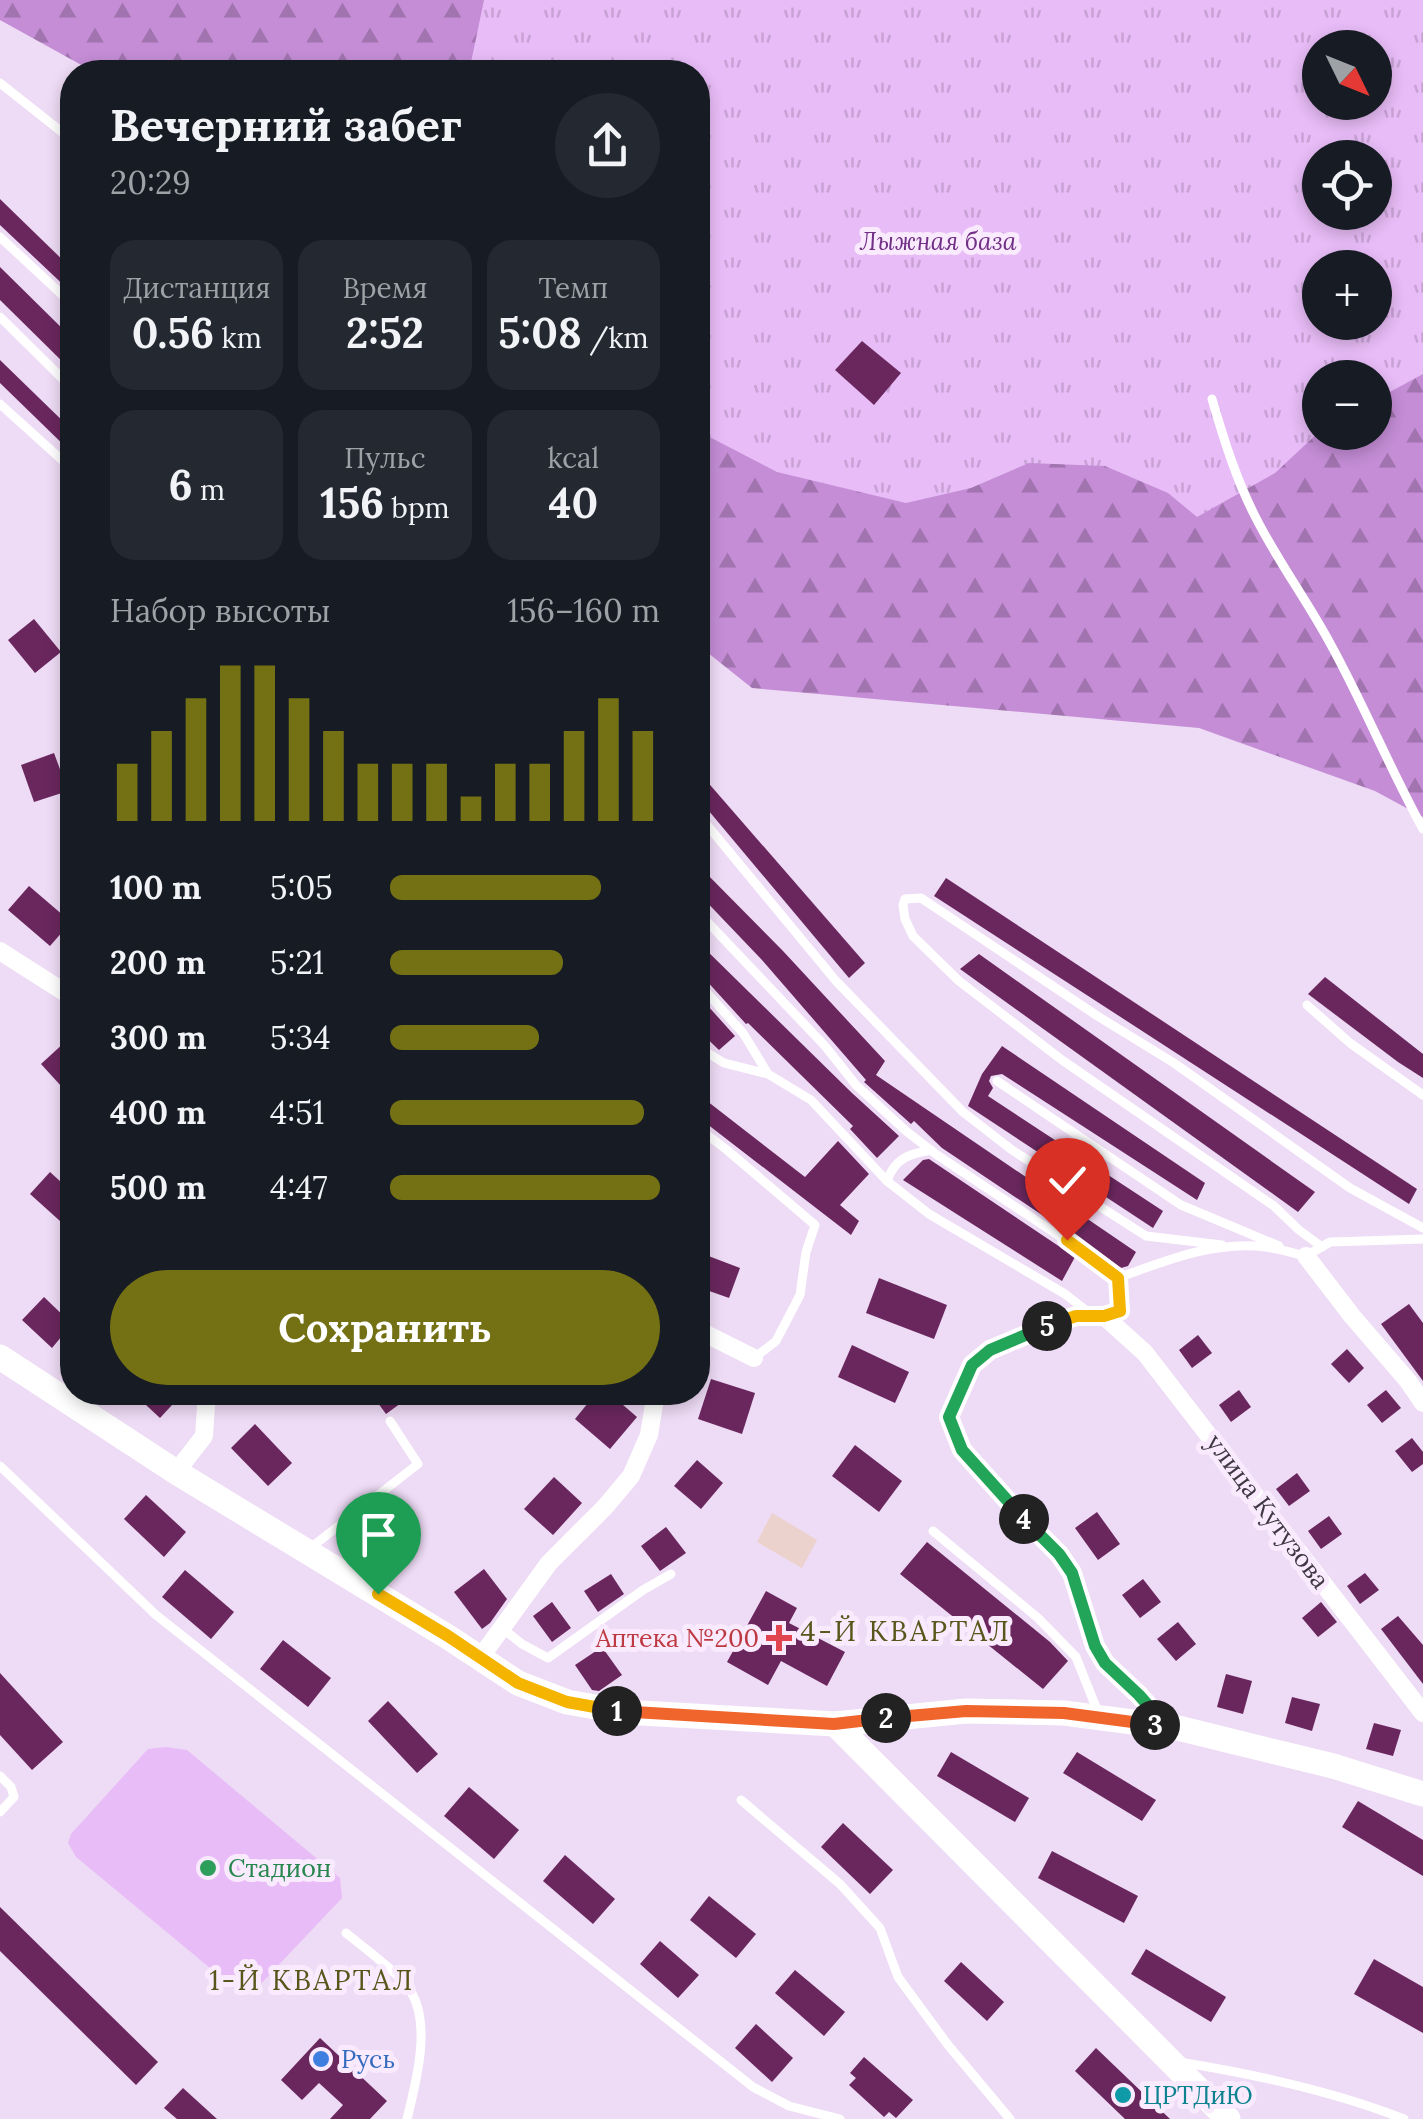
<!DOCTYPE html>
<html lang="ru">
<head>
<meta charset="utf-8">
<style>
  :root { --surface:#171b24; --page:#242831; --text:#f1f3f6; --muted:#9ea1a6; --accent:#747115 }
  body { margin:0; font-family:Lora,serif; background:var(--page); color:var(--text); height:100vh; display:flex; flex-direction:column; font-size:38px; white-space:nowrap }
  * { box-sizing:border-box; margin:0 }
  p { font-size:32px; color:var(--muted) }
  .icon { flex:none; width:55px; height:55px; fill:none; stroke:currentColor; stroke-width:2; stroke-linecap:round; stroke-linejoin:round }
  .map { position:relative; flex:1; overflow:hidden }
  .details { position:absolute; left:60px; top:60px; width:650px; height:1345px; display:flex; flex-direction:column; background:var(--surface); border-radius:40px; box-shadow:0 5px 15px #0003 }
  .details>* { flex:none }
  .needle { width:65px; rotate:133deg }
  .buttons { position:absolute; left:1302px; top:30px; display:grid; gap:20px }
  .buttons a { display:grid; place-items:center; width:90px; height:90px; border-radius:50%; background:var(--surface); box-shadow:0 5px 15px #0003; font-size:50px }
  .pin { position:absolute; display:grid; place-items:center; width:85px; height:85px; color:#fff; margin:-102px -42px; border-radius:50% 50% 50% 0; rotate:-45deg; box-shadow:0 0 10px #0007 }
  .pin .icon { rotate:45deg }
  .km { position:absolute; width:50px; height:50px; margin:-25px; border-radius:50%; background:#222; color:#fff; font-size:28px; line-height:50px; text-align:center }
  .round { display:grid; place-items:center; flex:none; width:105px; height:105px; border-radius:52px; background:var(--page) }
  .head { display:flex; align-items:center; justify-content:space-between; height:170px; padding:0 50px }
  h1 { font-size:45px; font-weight:700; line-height:75px }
  .stats { display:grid; grid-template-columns:repeat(3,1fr); gap:15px; height:170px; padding:10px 50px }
  .stats div { display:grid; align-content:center; border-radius:25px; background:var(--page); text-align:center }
  .stats b { font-size:42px; font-weight:700 }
  .stats small { font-size:28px; font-weight:400 }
  .stats p { font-size:28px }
  .chart { height:280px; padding:20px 50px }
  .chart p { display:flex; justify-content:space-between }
  .chart svg { width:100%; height:180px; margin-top:10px; stroke:var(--accent); stroke-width:6 }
  .primary-button { display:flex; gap:20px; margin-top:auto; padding:20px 50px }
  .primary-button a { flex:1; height:115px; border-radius:60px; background:var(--accent); color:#fff; font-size:40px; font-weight:700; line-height:115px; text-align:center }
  ul { padding:0 50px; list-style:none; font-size:32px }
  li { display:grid; grid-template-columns:160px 120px 1fr; align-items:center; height:75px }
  li i { height:25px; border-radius:12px; background:var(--accent) }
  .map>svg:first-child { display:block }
  .industrial { fill:#ecd2cd }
  .forest { fill:url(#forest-firs); fill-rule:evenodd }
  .park { fill:url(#park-tufts); fill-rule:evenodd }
  .garden { fill:#e8bcf7 }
  .building { fill:#6a275e }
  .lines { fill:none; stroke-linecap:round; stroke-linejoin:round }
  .lane { stroke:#fff; stroke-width:9 }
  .street { stroke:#fff; stroke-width:18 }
  .secondary { stroke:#fff; stroke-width:25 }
  .split-1-casing { stroke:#fff; stroke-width:20 }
  .split-2-casing { stroke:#fff; stroke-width:20 }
  .split-3-casing { stroke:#fff; stroke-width:20 }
  .split-4-casing { stroke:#fff; stroke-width:20 }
  .split-5-casing { stroke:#fff; stroke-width:20 }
  .split-6-casing { stroke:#fff; stroke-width:20 }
  .split-1 { stroke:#f5b400; stroke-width:12 }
  .split-2 { stroke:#f0652b; stroke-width:12 }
  .split-3 { stroke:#f0652b; stroke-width:12 }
  .split-4 { stroke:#22a559; stroke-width:12 }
  .split-5 { stroke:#22a559; stroke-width:12 }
  .split-6 { stroke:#f5b400; stroke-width:12 }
  .health-dot { fill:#e0444e; stroke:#f9eafe; stroke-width:4 }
  .leisure-dot { fill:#2e9e5b; stroke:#f9eafe; stroke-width:4 }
  .shop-dot { fill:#3f7fe0; stroke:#f9eafe; stroke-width:4 }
  .culture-dot { fill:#0f9aa8; stroke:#f9eafe; stroke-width:4 }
  .labels { text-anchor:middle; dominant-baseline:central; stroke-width:10; stroke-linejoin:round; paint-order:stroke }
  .park-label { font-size:25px; font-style:italic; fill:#712f85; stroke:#f9eafe }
  .street-label { font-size:25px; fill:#3f3842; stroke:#f9eafe }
  .health-label { font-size:25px; fill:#be3a42; stroke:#f9eafe; text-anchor:end }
  .leisure-label { font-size:25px; fill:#27864d; stroke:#f9eafe; text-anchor:start }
  .shop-label { font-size:25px; fill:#366cbe; stroke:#f9eafe; text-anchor:start }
  .culture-label { font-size:25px; fill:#0d838f; stroke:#f9eafe; text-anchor:start }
  .neighbourhood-label { font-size:28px; letter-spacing:2.5px; fill:#58561a; stroke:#f9eafe }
</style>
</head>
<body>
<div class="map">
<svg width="1423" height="2119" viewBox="0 0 1423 2119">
  <defs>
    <pattern id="forest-firs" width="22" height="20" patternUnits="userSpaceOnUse" patternTransform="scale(2.5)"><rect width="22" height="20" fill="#c48dd6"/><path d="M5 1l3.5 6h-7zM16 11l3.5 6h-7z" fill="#a174af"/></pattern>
    <pattern id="park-tufts" width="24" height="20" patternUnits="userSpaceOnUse" patternTransform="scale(2.5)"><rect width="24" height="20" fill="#e8bcf7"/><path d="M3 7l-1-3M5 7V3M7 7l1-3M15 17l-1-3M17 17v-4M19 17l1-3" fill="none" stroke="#c8a2d5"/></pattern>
  </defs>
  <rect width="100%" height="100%" fill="#eedbf5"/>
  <polygon class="industrial" points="772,1513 817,1540 802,1568 757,1542"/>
  <path class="forest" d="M0,0H1423V817L1375,791L1199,728L752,688L698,645V72H94L0,20ZM1320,48H1375V102H1320ZM1320,158H1375V212H1320ZM1320,268H1375V322H1320ZM1320,378H1375V432H1320Z"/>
  <path class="park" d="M484,0H1423V374L1375,400V378H1320V431L1275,473L1197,517L1168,493L1105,466L1029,463L971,488L906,503L777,472L698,431V72H469ZM1320,48H1375V102H1320ZM1320,158H1375V212H1320ZM1320,268H1375V322H1320Z"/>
  <polygon class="garden" points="166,1747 187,1750 340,1878 342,1898 254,1991 239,1992 76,1857 68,1843 71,1834 148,1749"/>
  <g class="building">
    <polygon points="0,199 72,269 72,293 0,225"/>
    <polygon points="0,267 72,338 72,371 0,300"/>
    <polygon points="862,341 901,373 874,405 835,370"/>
    <polygon points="0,360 72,430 72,453 0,383"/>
    <polygon points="34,619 61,652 35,673 8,640"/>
    <polygon points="54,753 68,791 34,802 21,765"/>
    <polygon points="698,771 865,963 849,978 698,798"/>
    <polygon points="698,865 783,951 885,1061 876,1075 1136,1252 1128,1266 1121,1268 942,1148 914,1121 911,1124 864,1082 866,1080 762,960 698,893"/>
    <polygon points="946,878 1417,1189 1409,1204 934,896"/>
    <polygon points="29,886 71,922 50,946 8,910"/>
    <polygon points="698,942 852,1093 899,1136 877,1158 850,1129 853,1126 748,1023 746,1024 704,978 698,975"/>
    <polygon points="979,954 1315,1192 1298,1212 960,969"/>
    <polygon points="1325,977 1423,1054 1423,1078 1398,1062 1308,994"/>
    <polygon points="698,995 735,1036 719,1050 698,1030"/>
    <polygon points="65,1042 72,1050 72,1098 41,1064"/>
    <polygon points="1002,1046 1205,1183 1197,1200 1002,1074 991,1076 989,1081 993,1088 988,1096 1163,1211 1153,1228 968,1106 982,1074"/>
    <polygon points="698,1094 805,1177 838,1141 869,1174 840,1205 859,1221 851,1235 698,1117"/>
    <polygon points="929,1159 1075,1257 1062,1281 903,1180 923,1160"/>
    <polygon points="50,1172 72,1192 72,1207 60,1221 30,1194"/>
    <polygon points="698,1252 740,1268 729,1298 698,1287"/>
    <polygon points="879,1278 947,1305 934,1339 866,1313"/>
    <polygon points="44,1297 72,1324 52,1348 22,1320"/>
    <polygon points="1409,1304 1423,1323 1423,1381 1381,1324"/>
    <polygon points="1198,1335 1212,1353 1192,1368 1179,1350"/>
    <polygon points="852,1345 909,1372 895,1403 838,1377"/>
    <polygon points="1347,1349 1364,1368 1349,1383 1331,1364"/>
    <polygon points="711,1379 755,1393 742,1434 698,1419"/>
    <polygon points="1239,1390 1251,1407 1231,1422 1219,1405"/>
    <polygon points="1386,1390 1401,1408 1382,1423 1367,1405"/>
    <polygon points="132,1392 184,1392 160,1418"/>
    <polygon points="370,1392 416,1392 386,1414"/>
    <polygon points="597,1392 608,1392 637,1417 610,1449 575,1419"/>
    <polygon points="255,1424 292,1463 268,1486 231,1448"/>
    <polygon points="1412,1438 1423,1452 1423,1464 1412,1472 1395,1451"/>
    <polygon points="855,1445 902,1481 879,1512 832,1476"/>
    <polygon points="697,1460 723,1483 701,1509 674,1486"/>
    <polygon points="1297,1473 1310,1491 1289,1506 1276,1489"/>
    <polygon points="554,1477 582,1503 553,1535 524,1509"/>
    <polygon points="146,1495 186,1532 164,1557 124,1519"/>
    <polygon points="389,1506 414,1545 382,1565 357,1526"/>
    <polygon points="1097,1512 1120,1544 1098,1560 1075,1528"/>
    <polygon points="1329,1516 1342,1534 1321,1549 1308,1531"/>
    <polygon points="666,1527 686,1553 660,1571 641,1546"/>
    <polygon points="927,1542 1050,1642 1068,1661 1043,1689 900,1574"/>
    <polygon points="484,1569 507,1599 490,1623 482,1629 454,1592"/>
    <polygon points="185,1570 234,1612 211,1639 162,1597"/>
    <polygon points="1365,1573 1379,1590 1360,1604 1347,1586"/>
    <polygon points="611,1574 624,1594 598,1612 584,1591"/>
    <polygon points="1143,1579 1161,1602 1140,1618 1122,1595"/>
    <polygon points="766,1591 797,1608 789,1623 845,1652 827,1686 781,1661 768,1685 727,1662"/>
    <polygon points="552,1602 571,1628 552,1642 533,1616"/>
    <polygon points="1321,1602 1337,1622 1318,1637 1302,1618"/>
    <polygon points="1398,1616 1423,1645 1423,1684 1381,1629"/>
    <polygon points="1178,1622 1196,1644 1176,1661 1157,1639"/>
    <polygon points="283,1640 331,1678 308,1707 260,1669"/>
    <polygon points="602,1647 622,1675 599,1691 592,1690 575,1665"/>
    <polygon points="0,1673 63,1742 32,1770 0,1735"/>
    <polygon points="1226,1674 1252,1681 1243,1714 1217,1707"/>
    <polygon points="1292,1697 1320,1704 1312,1731 1285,1723"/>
    <polygon points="388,1701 438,1754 417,1773 368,1721"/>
    <polygon points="1374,1723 1401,1730 1393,1756 1366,1749"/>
    <polygon points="951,1752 1029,1798 1015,1822 937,1776"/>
    <polygon points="1077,1752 1156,1800 1142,1821 1063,1773"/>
    <polygon points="469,1787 519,1830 494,1859 444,1816"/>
    <polygon points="1358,1801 1423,1840 1423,1876 1342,1827"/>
    <polygon points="843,1823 893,1870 870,1894 821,1847"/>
    <polygon points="1052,1851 1138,1896 1124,1923 1038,1878"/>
    <polygon points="565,1855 615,1899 593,1924 543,1881"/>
    <polygon points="709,1896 756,1934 736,1958 690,1920"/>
    <polygon points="0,1907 158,2062 136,2085 0,1951"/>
    <polygon points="660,1941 699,1975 678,1998 640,1964"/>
    <polygon points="1146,1949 1226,1997 1211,2022 1131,1974"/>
    <polygon points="1374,1959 1423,1987 1423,2033 1354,1994"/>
    <polygon points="961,1962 1004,2002 987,2021 944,1981"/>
    <polygon points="795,1970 845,2012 824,2036 775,1993"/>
    <polygon points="756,2024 793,2058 772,2082 735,2048"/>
    <polygon points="320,2038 387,2101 370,2119 330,2119 343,2105 319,2083 302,2100 281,2080"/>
    <polygon points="1096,2048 1170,2119 1125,2119 1075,2071"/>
    <polygon points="864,2057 913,2100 896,2118 889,2112 884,2117 849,2085 856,2078 850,2073"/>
    <polygon points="183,2088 217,2119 177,2119 164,2108"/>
  </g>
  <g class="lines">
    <g class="lane">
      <polyline points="0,83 72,140"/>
      <polyline points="0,237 72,304"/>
      <polyline points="0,317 72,388"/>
      <path d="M1212,399C1224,440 1237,482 1257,520C1279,563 1308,602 1331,645C1364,705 1390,769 1423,829"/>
      <polyline points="0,404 72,469"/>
      <polyline points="698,814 836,981 963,1112 1012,1150 1146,1236 1222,1245"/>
      <polyline points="698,912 825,1046 856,1085 906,1131 937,1155 1067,1241 1118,1278"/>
      <polyline points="698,983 743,1033 768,1074 811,1100 887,1181 929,1214 1065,1294 1092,1315"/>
      <polyline points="1307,1005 1350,1043 1423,1095"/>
      <polyline points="698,1047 724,1063 768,1074"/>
      <polyline points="997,1081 1181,1205 1279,1246"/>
      <polyline points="698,1128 727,1150 815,1225 806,1252 800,1295 776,1341 754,1358"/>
      <path d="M887,1181C895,1158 909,1154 931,1150"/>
      <polyline points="1322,1247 1299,1230 1274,1206 1062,1060 959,981 913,936 905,919 903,905 905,899 921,898 1099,1017 1174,1063 1350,1188 1423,1228"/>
      <polyline points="0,1466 156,1615 753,2087 789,2106 840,2119"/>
      <polyline points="933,1531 1038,1618 1076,1657 1099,1715"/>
      <polyline points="309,1549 418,1464 390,1421"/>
      <polyline points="502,1628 522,1644 548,1658 643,1590 671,1574"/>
      <path d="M1161,1720L1105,1663L1095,1646L1072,1573L1059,1554L998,1493L962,1451L949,1417C956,1401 962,1380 972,1366C988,1344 1046,1324 1073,1317C1089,1313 1101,1317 1120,1311L1118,1278C1164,1261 1216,1240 1266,1247C1279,1249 1293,1253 1306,1256L1330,1242L1423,1239"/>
      <polyline points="0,1776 11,1787 14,1797 0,1812"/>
      <polyline points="741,1800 840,1884 880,1928 898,1977 948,2045 1010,2119"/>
      <path d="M346,1933C362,1946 401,1975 410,1990C432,2024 416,2082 407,2119"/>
      <path d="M1179,2062C1254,2074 1333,2091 1404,2119"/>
    </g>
    <g class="street">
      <polyline points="0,951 72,997"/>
      <polyline points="1306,1256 1352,1316 1408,1381 1423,1403"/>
      <polyline points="1104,1316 1145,1353 1423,1713"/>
      <polyline points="698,1330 754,1358"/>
      <polyline points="176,1472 204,1436 207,1392"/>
      <polyline points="480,1658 549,1563 605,1507 631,1476 649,1435 656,1392"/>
    </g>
    <g class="secondary">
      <polyline points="0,1357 176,1472 448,1637 518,1683 567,1702 623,1712 835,1724 966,1711 1064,1713 1178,1728 1333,1766 1423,1794"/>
      <polyline points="835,1724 1228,2119"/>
    </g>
  </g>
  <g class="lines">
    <defs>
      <polyline id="split-1" points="378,1594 448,1636 518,1683 567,1702 617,1711"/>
      <polyline id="split-2" points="617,1711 834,1724 886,1718"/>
      <polyline id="split-3" points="886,1718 966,1711 1064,1713 1155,1725"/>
      <polyline id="split-4" points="1024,1519 1059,1554 1072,1573 1095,1646 1105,1663 1139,1695 1167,1727 1155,1725"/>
      <polyline id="split-5" points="1024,1519 962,1450 949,1417 972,1365 990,1350 1047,1326"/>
      <polyline id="split-6" points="1047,1326 1076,1316 1104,1316 1120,1311 1118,1278 1067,1240"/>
    </defs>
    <use href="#split-1" class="split-1-casing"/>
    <use href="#split-2" class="split-2-casing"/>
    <use href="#split-3" class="split-3-casing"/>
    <use href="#split-4" class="split-4-casing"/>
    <use href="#split-5" class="split-5-casing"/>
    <use href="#split-6" class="split-6-casing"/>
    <use href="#split-1" class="split-1"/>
    <use href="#split-2" class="split-2"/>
    <use href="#split-3" class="split-3"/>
    <use href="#split-4" class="split-4"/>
    <use href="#split-5" class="split-5"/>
    <use href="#split-6" class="split-6"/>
  </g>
  <path class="health-dot" d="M774 1623h10v10h10v10h-10v10h-10v-10h-10v-10h10z"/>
  <circle class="leisure-dot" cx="208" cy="1868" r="10"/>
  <circle class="shop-dot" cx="321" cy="2059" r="10"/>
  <circle class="culture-dot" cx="1123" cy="2095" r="10"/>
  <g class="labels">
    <g class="park-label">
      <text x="938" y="241">Лыжная база</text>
    </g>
    <g class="street-label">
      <text transform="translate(1268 1511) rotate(53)">улица Кутузова</text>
    </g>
    <g class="health-label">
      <text x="759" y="1638">Аптека №200</text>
    </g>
    <g class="leisure-label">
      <text x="228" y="1868">Стадион</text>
    </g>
    <g class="shop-label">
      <text x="341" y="2059">Русь</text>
    </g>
    <g class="culture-label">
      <text x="1143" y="2095">ЦРТДиЮ</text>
    </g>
    <g class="neighbourhood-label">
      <text x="906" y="1631">4-Й КВАРТАЛ</text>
      <text x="312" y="1980">1-Й КВАРТАЛ</text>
    </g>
  </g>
</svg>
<div class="buttons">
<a><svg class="needle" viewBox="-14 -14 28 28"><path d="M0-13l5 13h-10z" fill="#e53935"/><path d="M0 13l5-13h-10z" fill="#9ea1a6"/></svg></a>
<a><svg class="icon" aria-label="locate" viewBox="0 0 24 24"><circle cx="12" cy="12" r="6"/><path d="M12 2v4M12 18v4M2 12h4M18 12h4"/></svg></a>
<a>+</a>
<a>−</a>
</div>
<div class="pin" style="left:378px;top:1594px;background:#1e9e55"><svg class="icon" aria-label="arrive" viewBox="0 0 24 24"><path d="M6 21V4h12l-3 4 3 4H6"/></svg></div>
<div class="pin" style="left:1067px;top:1240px;background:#d93025"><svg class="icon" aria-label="check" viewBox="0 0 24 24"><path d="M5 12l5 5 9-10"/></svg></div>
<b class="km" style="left:617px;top:1711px">1</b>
<b class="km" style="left:886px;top:1718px">2</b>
<b class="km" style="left:1155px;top:1725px">3</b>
<b class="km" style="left:1024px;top:1519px">4</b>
<b class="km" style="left:1047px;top:1326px">5</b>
<section class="details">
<div class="head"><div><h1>Вечерний забег</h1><p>20:29</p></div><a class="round"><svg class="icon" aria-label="share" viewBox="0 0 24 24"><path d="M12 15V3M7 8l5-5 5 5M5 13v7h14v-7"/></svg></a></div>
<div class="stats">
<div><p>Дистанция</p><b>0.56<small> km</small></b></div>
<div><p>Время</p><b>2:52</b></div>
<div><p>Темп</p><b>5:08<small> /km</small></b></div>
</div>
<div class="stats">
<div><b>6<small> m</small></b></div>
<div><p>Пульс</p><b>156<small> bpm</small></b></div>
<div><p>kcal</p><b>40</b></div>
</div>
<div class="chart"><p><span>Набор высоты</span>156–160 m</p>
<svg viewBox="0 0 160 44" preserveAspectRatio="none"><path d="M5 44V30M15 44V22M25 44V14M35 44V6M45 44V6M55 44V14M65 44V22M75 44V30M85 44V30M95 44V30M105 44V38M115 44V30M125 44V30M135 44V22M145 44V14M155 44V22"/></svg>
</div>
<ul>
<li><b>100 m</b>5:05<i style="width:78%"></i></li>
<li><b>200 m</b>5:21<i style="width:64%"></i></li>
<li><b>300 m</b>5:34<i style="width:55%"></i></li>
<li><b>400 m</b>4:51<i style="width:94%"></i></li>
<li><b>500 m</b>4:47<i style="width:100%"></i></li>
</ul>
<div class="primary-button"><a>Сохранить</a></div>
</section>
</div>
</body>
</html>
